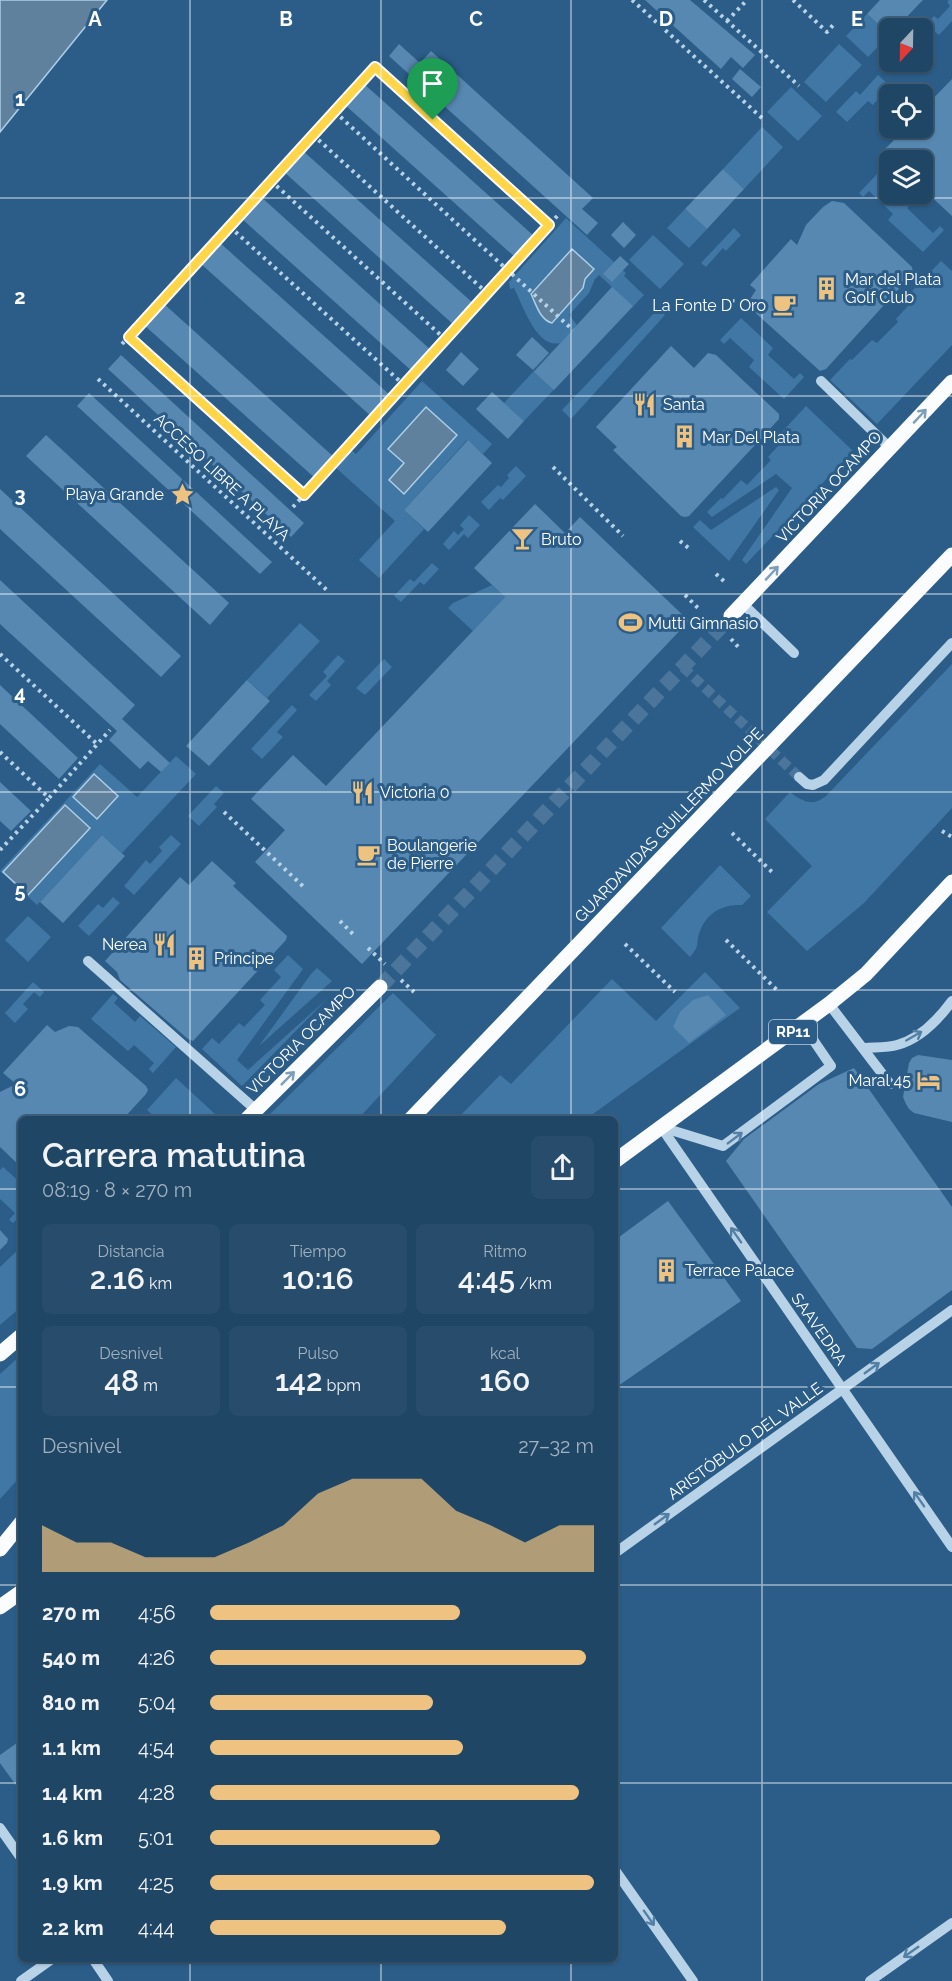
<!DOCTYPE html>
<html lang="es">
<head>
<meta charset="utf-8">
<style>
  :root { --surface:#204666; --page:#284d6c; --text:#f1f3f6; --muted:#a2b1bf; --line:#3d5e7a; --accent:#eec381 }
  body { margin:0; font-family:Raleway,sans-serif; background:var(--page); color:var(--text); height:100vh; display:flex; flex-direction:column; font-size:22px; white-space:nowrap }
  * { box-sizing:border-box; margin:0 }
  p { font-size:20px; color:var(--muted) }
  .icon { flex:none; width:33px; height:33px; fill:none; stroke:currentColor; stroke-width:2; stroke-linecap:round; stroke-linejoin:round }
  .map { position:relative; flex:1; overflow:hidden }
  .drawer { position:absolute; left:18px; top:1116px; width:600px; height:846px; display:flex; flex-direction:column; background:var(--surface); border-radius:9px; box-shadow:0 2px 4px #0004,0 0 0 2px var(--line) }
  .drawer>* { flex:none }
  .needle { width:39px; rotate:202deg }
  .controls { position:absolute; left:879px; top:18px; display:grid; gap:12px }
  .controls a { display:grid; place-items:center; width:54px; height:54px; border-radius:9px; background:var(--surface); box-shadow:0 2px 4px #0004,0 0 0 2px var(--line); font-size:30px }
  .pin { position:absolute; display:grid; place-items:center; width:51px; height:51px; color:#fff; margin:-62px -26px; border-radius:50% 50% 50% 0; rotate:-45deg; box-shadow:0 0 6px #0007 }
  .pin .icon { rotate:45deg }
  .round { display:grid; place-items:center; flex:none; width:63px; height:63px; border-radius:9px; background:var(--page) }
  .summary { display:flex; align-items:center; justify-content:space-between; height:102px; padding:0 24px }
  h1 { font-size:33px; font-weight:600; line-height:45px }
  .figures { display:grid; grid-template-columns:repeat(3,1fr); gap:9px; height:102px; padding:6px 24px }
  .figures div { display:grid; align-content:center; border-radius:9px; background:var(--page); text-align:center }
  .figures b { font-size:30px; font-weight:600 }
  .figures small { font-size:16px; font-weight:400 }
  .figures p { font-size:16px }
  .chart { height:168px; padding:12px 24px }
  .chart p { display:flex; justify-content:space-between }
  .chart svg { width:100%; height:108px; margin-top:6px; fill:var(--accent); opacity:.7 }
  ul { padding:0 24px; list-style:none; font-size:20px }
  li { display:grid; grid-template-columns:96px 72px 1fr; align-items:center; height:45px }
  li i { height:15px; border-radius:8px; background:var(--accent) }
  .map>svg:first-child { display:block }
  .green { fill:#4077a4; fill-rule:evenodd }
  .water { fill:#60819e; stroke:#adcee8; stroke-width:1.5 }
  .building { fill:#5788b1 }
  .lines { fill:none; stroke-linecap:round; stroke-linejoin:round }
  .minor-tunnel { stroke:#4b759a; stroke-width:10; stroke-dasharray:10 5; stroke-linecap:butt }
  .major-tunnel { stroke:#4b759a; stroke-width:15; stroke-dasharray:15 8; stroke-linecap:butt }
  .path { stroke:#b8d3e8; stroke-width:4; stroke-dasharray:3 4.5; stroke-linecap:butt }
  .minor { stroke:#b8d3e8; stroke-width:10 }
  .major { stroke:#fafcfe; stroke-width:15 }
  .oneway { stroke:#7e9db7 }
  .oneway2 { stroke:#5580a5 }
  .route-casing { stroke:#fff; stroke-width:12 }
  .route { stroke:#ffd54a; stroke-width:8 }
  .grid { fill:none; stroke:#fff; stroke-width:1.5; stroke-opacity:0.55 }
  .labels { text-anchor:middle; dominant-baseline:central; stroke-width:6; stroke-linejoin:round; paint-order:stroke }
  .shield { fill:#2b5d88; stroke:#bfcedb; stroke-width:1.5 }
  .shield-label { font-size:15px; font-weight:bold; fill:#fff }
  .poi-label { font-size:16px; fill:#fff; stroke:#2b5d88; text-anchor:start }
  .street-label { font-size:16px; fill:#fff; stroke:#2b5d88 }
  .grid-label { font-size:20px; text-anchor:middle; font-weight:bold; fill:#fff; stroke:#2b5d88; stroke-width:6; stroke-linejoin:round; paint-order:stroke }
</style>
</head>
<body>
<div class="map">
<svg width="952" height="1981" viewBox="0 0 952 1981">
  <rect width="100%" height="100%" fill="#2b5d88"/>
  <g class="green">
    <polygon points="949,0 952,0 952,21 939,35 934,31 923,42 922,28 934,16 938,19 950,6 947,2"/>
    <polygon points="867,14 889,35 868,57 846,36"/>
    <polygon points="839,44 862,65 826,102 804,82"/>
    <polygon points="878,75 890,86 873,105 868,101 847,122 836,112 856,91 860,95"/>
    <polygon points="791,87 822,116 798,141 767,112"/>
    <polygon points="762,127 783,147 744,189 723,169"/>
    <polygon points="880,171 889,180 890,194 904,194 913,201 907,208 933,233 940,226 944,230 923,252 888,220 893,214 869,191 863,197 859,193"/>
    <polygon points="685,209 707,229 689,248 667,228"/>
    <path d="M566,218L626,273L624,276L644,295L524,421L504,403L560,343C537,349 523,306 514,288L510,289L509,282ZM599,275L612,287L577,325L569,315L589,293L595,279Z"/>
    <polygon points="734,228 741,235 726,251 723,248 706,267 701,263"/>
    <polygon points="653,235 684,264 660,289 629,260"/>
    <polygon points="941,261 952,271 952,345 877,424 830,380 850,359 852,360 872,340 877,343 898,322 896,319 917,296 912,291"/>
    <polygon points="658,309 665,315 571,419 562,410"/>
    <polygon points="741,318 773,348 768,355 794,379 800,373 804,377 784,399 749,367 754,360 730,338 724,344 720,340"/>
    <polygon points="422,381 492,444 483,454 467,440 404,510 424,529 379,578 359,560 395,521 334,466 349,448 356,454"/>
    <polygon points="806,406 853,451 746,564 742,560 792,488 776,474 712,517 707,512 721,498 723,499 741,480 747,485 771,460 768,457 787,436 782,432"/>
    <polygon points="516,466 526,476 503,500 500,498 489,510 481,502 498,485 501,487 509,478 507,475"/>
    <polygon points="776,487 779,490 729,561 693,527 700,520 711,530"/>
    <polygon points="469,515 480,525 468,538 464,534 449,550 443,544 454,531 458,535 464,529 460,525"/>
    <polygon points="432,563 439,569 424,585 420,582 401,602 394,596 410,579 414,582"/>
    <polygon points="492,585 505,597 473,631 448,608 453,603"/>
    <polygon points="300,623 320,641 267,698 247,680"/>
    <polygon points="338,655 345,661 327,681 331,685 316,701 309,695 327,676 323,672"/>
    <polygon points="384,659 392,667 365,695 356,688"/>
    <path d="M952,664V808L864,903L807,951L767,912L812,866L765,819L790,792C803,802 813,807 826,796Z"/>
    <polygon points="292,705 297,710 277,732 283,737 262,759 251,749"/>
    <polygon points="176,756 196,774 122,853 102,835 37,905 0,871 100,764 137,797"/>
    <polygon points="216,786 224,793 214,804 217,807 199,826 188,816"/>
    <polygon points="171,835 181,844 134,895 124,886 146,860 150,864 162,851 159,847"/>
    <path d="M720,865L751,896L742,905C724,904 707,912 700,931C695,944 701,945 690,957L661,928Z"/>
    <polygon points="113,897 120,903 89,936 78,926 98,904 103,908"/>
    <polygon points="28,916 51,937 28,962 5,940"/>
    <polygon points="288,955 303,969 237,1060 248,1070 328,998 242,1086 202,1049 212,1038 219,1044 239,1023 244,1027 265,1005 260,1000 281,977 274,970"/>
    <polygon points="317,968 332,981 259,1046 311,974"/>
    <polygon points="705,972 740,1008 586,1119 457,1119 500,1075 511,1084 612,979 656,1021"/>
    <polygon points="33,982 44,992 40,997 34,992 23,1004 28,1009 15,1023 5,1013"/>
    <polygon points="393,993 436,1035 358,1119 265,1119"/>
    <polygon points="113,994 118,998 114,1003 135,1022 140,1016 176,1047 153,1073 149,1069 154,1063 134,1045 128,1051 91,1019"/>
    <polygon points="176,1078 215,1114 210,1119 154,1119 155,1117 147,1110"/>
    <polygon points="3,1167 21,1183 21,1215 13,1223 9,1220 15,1213 0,1199 0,1170"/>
    <polygon points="21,1247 21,1307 0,1325 0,1267"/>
    <polygon points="21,1355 21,1476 0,1499 0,1374"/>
  </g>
  <g class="water">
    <polygon points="0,0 107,0 0,132"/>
    <path d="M572,249L594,269L585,279L583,288L552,323C540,320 536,304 531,294Z"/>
    <polygon points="426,407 457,435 404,494 389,480 404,463 388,449"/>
    <polygon points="94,774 118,796 97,819 73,797"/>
    <polygon points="65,805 90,828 28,895 3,872"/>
  </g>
  <g class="building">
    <polygon points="645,0 690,0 755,55 743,68 731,57 721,69"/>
    <polygon points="880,0 923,0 896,28 890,28 890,35 867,14"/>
    <polygon points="399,44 420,63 431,51 593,198 582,209 598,223 587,235 389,56"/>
    <polygon points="740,69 761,87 752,97 732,79"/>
    <polygon points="952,79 952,216 922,188 922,160 894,160 883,151 906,128 922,128 922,110"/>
    <polygon points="363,83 535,237 516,258 344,104"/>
    <polygon points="302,150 474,304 455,326 283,171"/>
    <polygon points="723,169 744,189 707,229 685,209"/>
    <polygon points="260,196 432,351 413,372 241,218"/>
    <polygon points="832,201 844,203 912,267 913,273 826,369 820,371 750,308 748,302 756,290 750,285 791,239 797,245 806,225 823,207"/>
    <polygon points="623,222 636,235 624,248 611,235"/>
    <polygon points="219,242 391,396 372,417 200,263"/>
    <polygon points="620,256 629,264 612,282 603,274"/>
    <polygon points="612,287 633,306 554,390 534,372"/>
    <polygon points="163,303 335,458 316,479 144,325"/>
    <polygon points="532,337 549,353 533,370 516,355"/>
    <polygon points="671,346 694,368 708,353 716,355 779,414 779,419 689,516 685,517 681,516 613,450 617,447 596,427"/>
    <polygon points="461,352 479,369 463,386 446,370"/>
    <polygon points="121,355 304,523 291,537 108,369"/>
    <polygon points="492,392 524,421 508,439 476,409"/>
    <polygon points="89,393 272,562 260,574 77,406"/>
    <polygon points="46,435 229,603 210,625 26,456"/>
    <polygon points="468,440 492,463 428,532 404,510"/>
    <polygon points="0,489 181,656 161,677 0,529"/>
    <polygon points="535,504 565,533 580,517 689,621 362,964 255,862 285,830 251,799 293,755 326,786 505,597 474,568"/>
    <polygon points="0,580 135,705 122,719 170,763 161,772 148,761 140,769 109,740 117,731 0,624"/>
    <polygon points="247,680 270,701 209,766 186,746"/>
    <polygon points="0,685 78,758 59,779 0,724"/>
    <polygon points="0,782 31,811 11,831 0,821"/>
    <polygon points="102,835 125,856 63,923 40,902"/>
    <polygon points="212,861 236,883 233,886 287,936 286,940 193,1041 188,1039 120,980 117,972 105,961 180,877 189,885"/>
    <polygon points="708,995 726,1015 689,1043 673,1027 680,1012 693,1000"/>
    <polygon points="47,1025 55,1032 69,1026 78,1027 146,1086 148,1090 146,1094 123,1119 21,1119 21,1167 0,1147 0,1092 16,1084 3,1073"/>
    <polygon points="918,1055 952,1060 952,1122 914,1113 909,1109 906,1104 903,1097 909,1063 912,1058"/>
    <polygon points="854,1068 952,1207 952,1290 872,1349 857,1348 726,1161 744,1139 819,1084"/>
    <polygon points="668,1201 741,1301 615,1388 615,1240"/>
    <polygon points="0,1230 8,1239 7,1243 0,1250"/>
    <polygon points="21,1740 21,1792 0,1763 0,1755"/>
  </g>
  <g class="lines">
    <polyline class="minor-tunnel" points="683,667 799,777"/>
    <polyline class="major-tunnel" points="380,987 731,616"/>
    <g class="path">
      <polyline points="632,0 762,118"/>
      <polyline points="704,0 799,86"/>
      <polyline points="793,0 827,32 834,24"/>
      <polyline points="727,21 747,0"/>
      <polyline points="335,112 573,330"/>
      <polyline points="313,135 487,293"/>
      <polyline points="271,181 445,339"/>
      <polyline points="230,227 404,385"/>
      <polyline points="129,337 304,495"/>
      <polyline points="122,344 375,67 549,225"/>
      <polyline points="98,379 329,592"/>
      <polyline points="553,467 623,536"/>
      <polyline points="293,507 559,214"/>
      <polyline points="680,541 691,550"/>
      <polyline points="716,574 727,584"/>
      <polyline points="685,595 700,610"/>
      <polyline points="731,639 741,650"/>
      <polyline points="0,654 97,744"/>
      <polyline points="0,752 49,798 110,730"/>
      <polyline points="224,812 306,889"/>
      <polyline points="942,831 952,837"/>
      <polyline points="732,833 773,873"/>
      <polyline points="0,850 49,798"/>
      <polyline points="340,921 355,936"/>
      <polyline points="726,940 778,991"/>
      <polyline points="625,944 675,992"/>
      <polyline points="368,948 385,964"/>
      <polyline points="401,980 414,992"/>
    </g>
    <g class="minor">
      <polyline points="821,381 890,448"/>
      <polyline points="743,604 794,653"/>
      <polyline points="799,777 807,784 813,785 824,780 952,643"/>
      <polyline points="88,961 256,1110"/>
      <polyline points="829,1004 890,1084"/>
      <path d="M864,1048C874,1047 887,1048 897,1045C920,1039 938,1020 952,1001"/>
      <polyline points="661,1127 952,1547"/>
      <polyline points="661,1127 723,1146 831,1066 803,1025"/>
      <polyline points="615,1553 952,1310"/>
      <polyline points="0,1828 21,1858"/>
      <polyline points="615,1870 693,1981"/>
      <polyline points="93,1959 108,1981"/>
      <polyline points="21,1981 52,1959"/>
      <polyline points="870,1981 952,1923"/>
    </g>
    <g class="major">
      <polyline points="731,616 952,382"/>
      <polyline points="247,1119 380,987"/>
      <polyline points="411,1119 952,555"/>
      <polyline points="615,1161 829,1004 866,974 952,882"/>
      <polyline points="0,1354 21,1336"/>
      <polyline points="0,1549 21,1523"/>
      <polyline points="0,1607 21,1592"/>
    </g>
  </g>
  <defs><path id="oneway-shaft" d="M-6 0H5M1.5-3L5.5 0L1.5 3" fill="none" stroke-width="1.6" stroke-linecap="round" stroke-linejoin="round" transform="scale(1.5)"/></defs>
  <g class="oneway">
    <use href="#oneway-shaft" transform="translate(920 416) rotate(-47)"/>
    <use href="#oneway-shaft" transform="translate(772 573) rotate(-47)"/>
    <use href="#oneway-shaft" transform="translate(288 1078) rotate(-45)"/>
  </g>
  <g class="oneway2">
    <use href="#oneway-shaft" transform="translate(914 1036) rotate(-30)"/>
    <use href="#oneway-shaft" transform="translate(735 1138) rotate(-37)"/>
    <use href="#oneway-shaft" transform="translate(736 1235) rotate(-125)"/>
    <use href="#oneway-shaft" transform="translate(872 1368) rotate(-36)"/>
    <use href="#oneway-shaft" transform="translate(919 1499) rotate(-125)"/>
    <use href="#oneway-shaft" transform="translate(662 1519) rotate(-36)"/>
    <use href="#oneway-shaft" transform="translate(649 1918) rotate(55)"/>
    <use href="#oneway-shaft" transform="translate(911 1952) rotate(145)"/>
  </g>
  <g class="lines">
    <defs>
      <polygon id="route" points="375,67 549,225 304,495 129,337"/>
    </defs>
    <use href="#route" class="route-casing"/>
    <use href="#route" class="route"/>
  </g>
  <path class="grid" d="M190,0V1119M381,0V1119M571,0V1119M762,0V1981M0,198H952M0,396H952M0,594H952M0,792H952M0,990H952M0,1189H21M615,1189H952M0,1387H21M615,1387H952M0,1585H21M615,1585H952M0,1783H21M615,1783H952M190,1959V1981M381,1959V1981M571,1959V1981"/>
  <defs>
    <symbol id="building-bare" viewBox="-9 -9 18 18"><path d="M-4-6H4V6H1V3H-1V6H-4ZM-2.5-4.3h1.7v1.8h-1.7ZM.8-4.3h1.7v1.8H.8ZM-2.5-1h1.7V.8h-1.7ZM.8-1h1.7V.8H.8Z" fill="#eec381" stroke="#2b5d88" stroke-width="2.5" paint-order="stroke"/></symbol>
    <symbol id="cafe-bare" viewBox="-9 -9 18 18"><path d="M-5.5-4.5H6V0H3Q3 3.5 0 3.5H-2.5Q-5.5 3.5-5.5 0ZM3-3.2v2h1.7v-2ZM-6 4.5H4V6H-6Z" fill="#eec381" stroke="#2b5d88" stroke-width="2.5" paint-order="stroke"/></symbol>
    <symbol id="restaurant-bare" viewBox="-9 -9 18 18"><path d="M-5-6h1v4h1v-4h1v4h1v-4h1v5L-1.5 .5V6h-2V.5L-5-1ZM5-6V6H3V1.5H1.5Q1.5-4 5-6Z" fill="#eec381" stroke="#2b5d88" stroke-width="2.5" paint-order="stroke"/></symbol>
    <symbol id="sight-bare" viewBox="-9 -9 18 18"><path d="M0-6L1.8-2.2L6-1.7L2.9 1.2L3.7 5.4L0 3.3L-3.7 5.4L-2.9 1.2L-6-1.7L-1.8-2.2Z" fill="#eec381" stroke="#2b5d88" stroke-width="2.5" paint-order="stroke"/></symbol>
    <symbol id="bar-bare" viewBox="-9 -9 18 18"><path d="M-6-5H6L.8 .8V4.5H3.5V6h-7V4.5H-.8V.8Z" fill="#eec381" stroke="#2b5d88" stroke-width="2.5" paint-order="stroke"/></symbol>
    <symbol id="stadium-bare" viewBox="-9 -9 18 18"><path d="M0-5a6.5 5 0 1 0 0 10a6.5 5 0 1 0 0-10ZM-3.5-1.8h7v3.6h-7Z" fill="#eec381" stroke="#2b5d88" stroke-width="2.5" paint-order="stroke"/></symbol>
    <symbol id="hotel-bare" viewBox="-9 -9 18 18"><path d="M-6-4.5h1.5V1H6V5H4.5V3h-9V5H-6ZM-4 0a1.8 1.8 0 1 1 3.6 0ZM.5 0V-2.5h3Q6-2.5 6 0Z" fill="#eec381" stroke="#2b5d88" stroke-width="2.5" paint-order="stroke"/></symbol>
  </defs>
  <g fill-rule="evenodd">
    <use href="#building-bare" x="810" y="272" width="33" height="33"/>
    <use href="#cafe-bare" x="768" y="288" width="33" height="33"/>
    <use href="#restaurant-bare" x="628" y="388" width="33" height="33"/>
    <use href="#building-bare" x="668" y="420" width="33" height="33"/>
    <use href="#sight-bare" x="166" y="478" width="33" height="33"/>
    <use href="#bar-bare" x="506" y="522" width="33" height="33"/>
    <use href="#stadium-bare" x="614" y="606" width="33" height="33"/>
    <use href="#restaurant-bare" x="346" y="776" width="33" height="33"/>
    <use href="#cafe-bare" x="352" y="838" width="33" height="33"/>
    <use href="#restaurant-bare" x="148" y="928" width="33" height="33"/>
    <use href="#building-bare" x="180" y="942" width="33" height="33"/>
    <use href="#hotel-bare" x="912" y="1064" width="33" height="33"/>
    <use href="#building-bare" x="650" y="1254" width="33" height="33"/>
  </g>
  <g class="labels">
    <rect class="shield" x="769" y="1020" width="48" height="24" rx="4.5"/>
    <g class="shield-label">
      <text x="793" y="1032">RP11</text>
    </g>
    <g class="poi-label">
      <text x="845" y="279">Mar del Plata<tspan x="845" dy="18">Golf Club</tspan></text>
      <text x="766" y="305" text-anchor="end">La Fonte D' Oro</text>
      <text x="663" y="404">Santa</text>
      <text x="702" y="437">Mar Del Plata</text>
      <text x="164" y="494" text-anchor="end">Playa Grande</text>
      <text x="541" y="539">Bruto</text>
      <text x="648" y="623">Mutti Gimnasio</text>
      <text x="380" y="792">Victoria 0</text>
      <text x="387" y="845">Boulangerie<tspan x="387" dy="18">de Pierre</tspan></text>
      <text x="147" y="944" text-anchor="end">Nerea</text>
      <text x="214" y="958">Principe</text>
      <text x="911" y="1080" text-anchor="end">Maral 45</text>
      <text x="685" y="1270">Terrace Palace</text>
    </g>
    <g class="street-label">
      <text transform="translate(222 477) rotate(43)">ACCESO LIBRE A PLAYA</text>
      <text transform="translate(829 487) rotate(-47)">VICTORIA OCAMPO</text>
      <text transform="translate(669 825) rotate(-46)">GUARDAVIDAS GUILLERMO VOLPE</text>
      <text transform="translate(301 1040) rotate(-45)">VICTORIA OCAMPO</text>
      <text transform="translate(819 1329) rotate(55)">SAAVEDRA</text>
      <text transform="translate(745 1441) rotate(-36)">ARISTÓBULO DEL VALLE</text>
    </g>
  </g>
  <g class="grid-label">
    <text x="95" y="26">A</text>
    <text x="286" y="26">B</text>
    <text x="476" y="26">C</text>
    <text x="666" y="26">D</text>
    <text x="857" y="26">E</text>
    <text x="20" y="106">1</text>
    <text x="20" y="304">2</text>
    <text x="20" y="502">3</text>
    <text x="20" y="700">4</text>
    <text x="20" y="898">5</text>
    <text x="20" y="1096">6</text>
  </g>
</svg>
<div class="controls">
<a><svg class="needle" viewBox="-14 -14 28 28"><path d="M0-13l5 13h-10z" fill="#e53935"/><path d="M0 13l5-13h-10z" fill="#a2b1bf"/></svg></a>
<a><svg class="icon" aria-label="locate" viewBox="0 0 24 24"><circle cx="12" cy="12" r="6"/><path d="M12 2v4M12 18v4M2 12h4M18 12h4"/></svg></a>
<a><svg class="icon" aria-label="layers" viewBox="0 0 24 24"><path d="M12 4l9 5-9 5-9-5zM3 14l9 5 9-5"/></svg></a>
</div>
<div class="pin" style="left:433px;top:120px;background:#1e9e55"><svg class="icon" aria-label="arrive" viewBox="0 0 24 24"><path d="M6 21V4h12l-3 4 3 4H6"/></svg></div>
<section class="drawer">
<div class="summary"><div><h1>Carrera matutina</h1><p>08:19 · 8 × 270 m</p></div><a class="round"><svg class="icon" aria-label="share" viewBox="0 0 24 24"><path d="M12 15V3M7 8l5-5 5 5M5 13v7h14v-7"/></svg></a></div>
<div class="figures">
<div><p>Distancia</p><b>2.16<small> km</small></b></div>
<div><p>Tiempo</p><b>10:16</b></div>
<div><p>Ritmo</p><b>4:45<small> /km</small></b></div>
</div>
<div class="figures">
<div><p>Desnivel</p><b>48<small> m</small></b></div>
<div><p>Pulso</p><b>142<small> bpm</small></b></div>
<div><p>kcal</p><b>160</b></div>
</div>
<div class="chart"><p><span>Desnivel</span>27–32 m</p>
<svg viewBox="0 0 160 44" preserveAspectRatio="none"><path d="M0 44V25L10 32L20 32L30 38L40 38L50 38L60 32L70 25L80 12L90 6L100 6L110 6L120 19L130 25L140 32L150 25L160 25V44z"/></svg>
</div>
<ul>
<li><b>270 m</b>4:56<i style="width:65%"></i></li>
<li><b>540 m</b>4:26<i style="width:98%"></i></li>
<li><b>810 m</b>5:04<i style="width:58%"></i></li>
<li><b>1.1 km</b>4:54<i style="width:66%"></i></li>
<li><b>1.4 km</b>4:28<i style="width:96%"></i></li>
<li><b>1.6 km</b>5:01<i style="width:60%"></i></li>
<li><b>1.9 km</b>4:25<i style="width:100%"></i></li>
<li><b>2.2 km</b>4:44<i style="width:77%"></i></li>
</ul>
</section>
</div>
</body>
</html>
